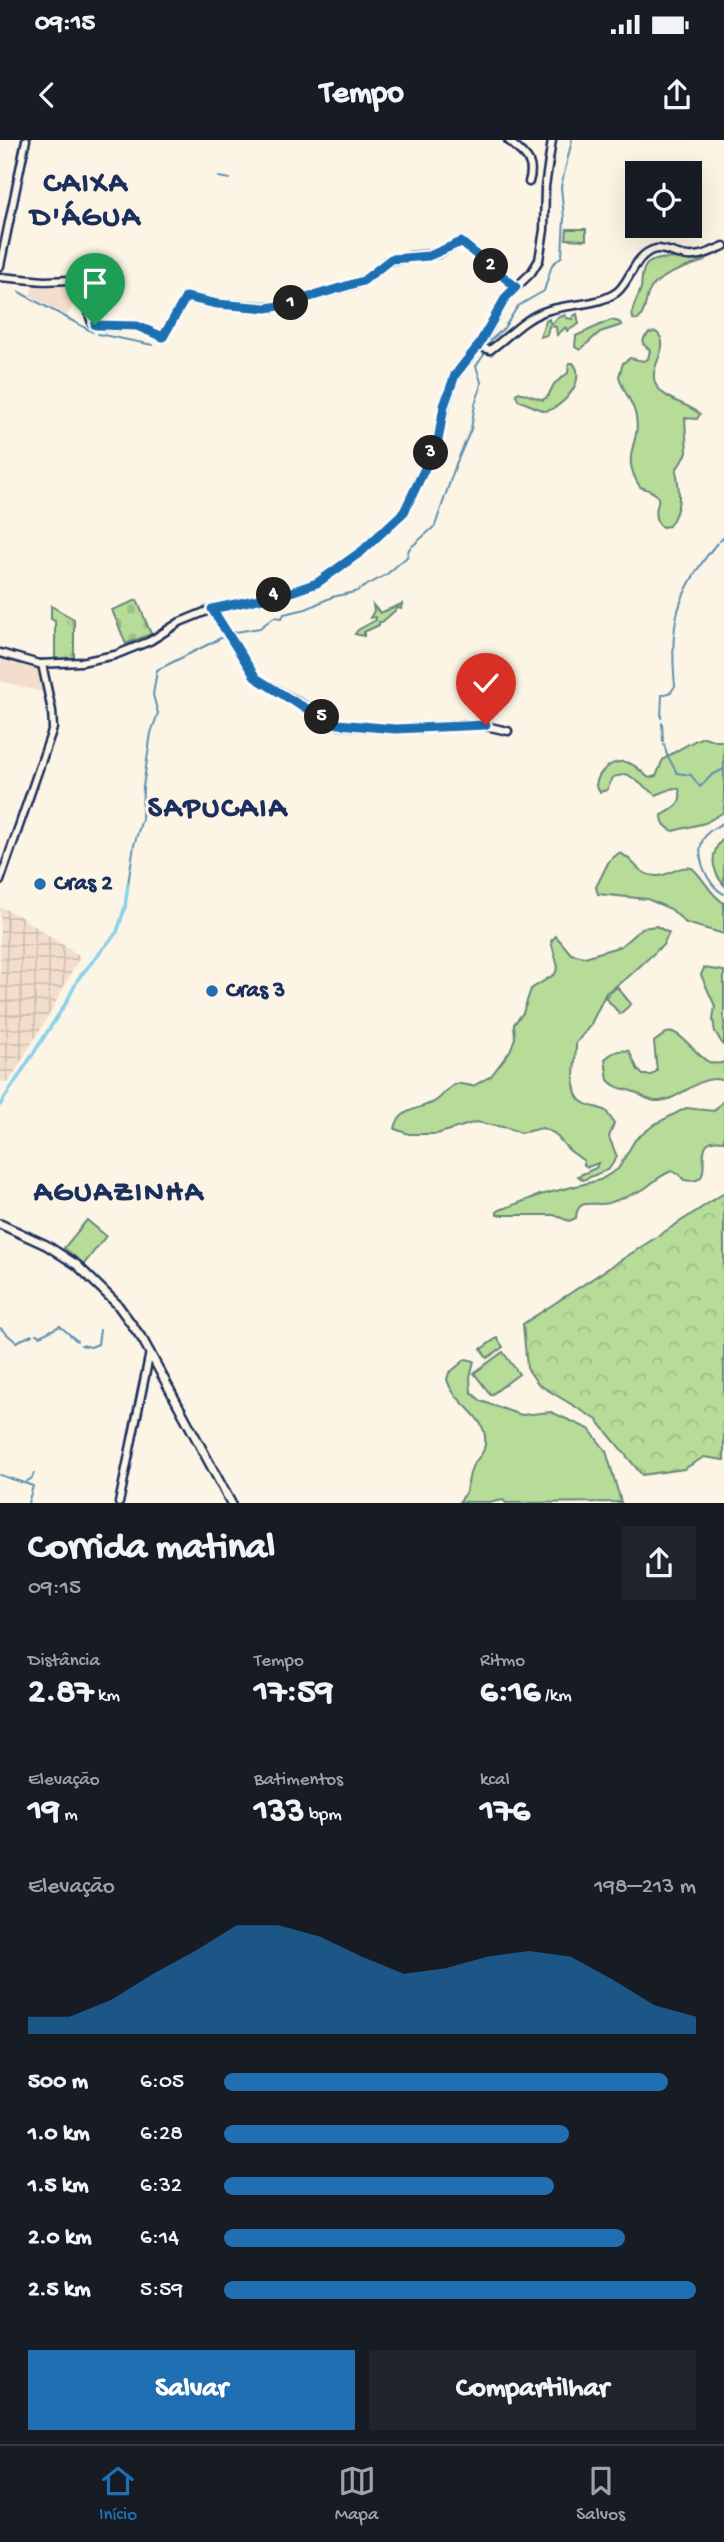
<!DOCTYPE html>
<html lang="pt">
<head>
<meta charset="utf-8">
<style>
  :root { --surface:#171b24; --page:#20242c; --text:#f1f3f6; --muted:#9ea1a6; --line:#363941; --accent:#1f6fb2 }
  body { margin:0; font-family:"Gochi Hand",sans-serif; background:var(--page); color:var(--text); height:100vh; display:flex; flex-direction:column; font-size:26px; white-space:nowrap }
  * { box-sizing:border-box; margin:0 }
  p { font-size:23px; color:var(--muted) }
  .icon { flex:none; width:38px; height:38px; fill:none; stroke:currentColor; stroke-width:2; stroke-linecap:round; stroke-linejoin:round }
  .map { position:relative; height:1363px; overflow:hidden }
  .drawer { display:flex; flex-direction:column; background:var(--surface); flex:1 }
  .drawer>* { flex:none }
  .tools { position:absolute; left:625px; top:21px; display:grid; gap:14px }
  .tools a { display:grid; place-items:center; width:77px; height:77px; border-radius:0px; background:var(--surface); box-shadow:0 7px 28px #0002; font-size:35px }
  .pin { position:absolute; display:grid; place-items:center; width:60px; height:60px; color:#fff; margin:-72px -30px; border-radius:50% 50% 50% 0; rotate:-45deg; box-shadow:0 0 7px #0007 }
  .pin .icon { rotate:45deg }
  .km { position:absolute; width:35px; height:35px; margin:-18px; border-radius:50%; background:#222; color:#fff; font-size:19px; line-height:35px; text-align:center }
  .round { display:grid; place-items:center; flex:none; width:74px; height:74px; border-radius:0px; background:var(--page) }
  .summary { display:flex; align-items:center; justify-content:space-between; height:119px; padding:0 28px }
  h1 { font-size:38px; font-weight:700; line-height:52px }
  .stats { display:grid; grid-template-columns:repeat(3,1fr); gap:10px; height:119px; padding:7px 28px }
  .stats div { display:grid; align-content:center }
  .stats b { font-size:35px; font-weight:700 }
  .stats small { font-size:19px; font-weight:400 }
  .stats p { font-size:19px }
  .chart { height:196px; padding:14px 28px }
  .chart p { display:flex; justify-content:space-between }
  .chart svg { width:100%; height:126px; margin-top:7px; fill:var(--accent); opacity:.7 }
  .cta { display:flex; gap:14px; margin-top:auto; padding:14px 28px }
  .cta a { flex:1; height:80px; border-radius:0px; background:var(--accent); color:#fff; font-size:28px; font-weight:700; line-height:80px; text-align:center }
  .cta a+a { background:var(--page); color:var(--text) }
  ul { padding:0 28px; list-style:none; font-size:23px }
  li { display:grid; grid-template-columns:112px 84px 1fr; align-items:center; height:52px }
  li i { height:18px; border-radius:9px; background:var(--accent) }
  .status { display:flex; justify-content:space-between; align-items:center; height:49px; padding:0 35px; background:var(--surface); direction:ltr }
  .status svg { height:19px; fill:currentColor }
  header { display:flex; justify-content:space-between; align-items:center; height:91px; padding:0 28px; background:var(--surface); font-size:32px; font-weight:700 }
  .tab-bar { display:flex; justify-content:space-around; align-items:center; height:98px; border-top:2px solid var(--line); background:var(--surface); font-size:19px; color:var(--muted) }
  .tab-bar a { display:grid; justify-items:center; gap:4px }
  .tab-bar .on { color:var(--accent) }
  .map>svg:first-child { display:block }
  .built { fill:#f3decd }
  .industrial { fill:url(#industrial-grid) }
  .grass { fill:#b6dc98; stroke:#68867b; stroke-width:2 }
  .forest { fill:url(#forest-crowns); stroke:#68867b; stroke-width:2 }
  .cemetery { fill:url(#cemetery-stones); stroke:#68867b; stroke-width:2 }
  .park { fill:url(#park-tufts); stroke:#68867b; stroke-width:2 }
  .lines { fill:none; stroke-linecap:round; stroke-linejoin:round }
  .stream { stroke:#5d90b2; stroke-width:2 }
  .canal { stroke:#89d1ea; stroke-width:3.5 }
  .secondary-casing { stroke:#1b2f5e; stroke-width:11 }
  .primary-casing { stroke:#1b2f5e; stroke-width:12 }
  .secondary { stroke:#fcf5e5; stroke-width:6 }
  .primary { stroke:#fcf5e5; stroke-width:7 }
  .route-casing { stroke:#fff; stroke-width:14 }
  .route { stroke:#1f6fb2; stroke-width:9 }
  .poi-dot { fill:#1f6fb2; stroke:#fcf5e5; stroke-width:2.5 }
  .labels { text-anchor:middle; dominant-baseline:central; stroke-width:6; stroke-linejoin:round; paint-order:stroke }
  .poi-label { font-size:23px; font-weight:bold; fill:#1b2f5e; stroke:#fcf5e5; text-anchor:start }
  .district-label { font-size:30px; font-weight:bold; letter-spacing:2px; fill:#1b2f5e; stroke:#fcf5e5 }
</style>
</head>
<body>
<div class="status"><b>09:15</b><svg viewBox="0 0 49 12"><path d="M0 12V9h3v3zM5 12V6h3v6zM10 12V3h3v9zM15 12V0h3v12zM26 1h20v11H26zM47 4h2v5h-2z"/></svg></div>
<header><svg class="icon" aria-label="back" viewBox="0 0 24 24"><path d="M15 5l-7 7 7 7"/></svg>Tempo<svg class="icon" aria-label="share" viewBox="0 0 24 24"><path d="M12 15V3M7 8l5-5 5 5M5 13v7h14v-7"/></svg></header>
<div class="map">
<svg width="724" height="1363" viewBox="0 0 724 1363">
  <defs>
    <pattern id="industrial-grid" width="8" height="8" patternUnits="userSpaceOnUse" patternTransform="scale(1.75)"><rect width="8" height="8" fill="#f3decd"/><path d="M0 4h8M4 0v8" fill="none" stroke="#d0bfb2"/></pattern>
    <pattern id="forest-crowns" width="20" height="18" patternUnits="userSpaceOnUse" patternTransform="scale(1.75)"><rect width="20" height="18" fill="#b6dc98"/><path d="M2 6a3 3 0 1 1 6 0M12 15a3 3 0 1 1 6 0" fill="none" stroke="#9cbd85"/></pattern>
    <pattern id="cemetery-stones" width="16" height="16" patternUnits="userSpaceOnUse" patternTransform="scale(1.75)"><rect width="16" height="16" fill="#b6dc98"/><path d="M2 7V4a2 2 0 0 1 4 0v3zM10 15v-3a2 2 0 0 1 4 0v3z" fill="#9cbd85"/></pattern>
    <pattern id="park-tufts" width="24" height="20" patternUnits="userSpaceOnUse" patternTransform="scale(1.75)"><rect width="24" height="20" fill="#b6dc98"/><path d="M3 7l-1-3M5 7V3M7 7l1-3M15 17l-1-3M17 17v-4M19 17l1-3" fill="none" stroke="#9cbd85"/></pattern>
  </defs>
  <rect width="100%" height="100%" fill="#fcf5e5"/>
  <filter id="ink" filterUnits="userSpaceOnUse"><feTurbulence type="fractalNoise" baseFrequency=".0143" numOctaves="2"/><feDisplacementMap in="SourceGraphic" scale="14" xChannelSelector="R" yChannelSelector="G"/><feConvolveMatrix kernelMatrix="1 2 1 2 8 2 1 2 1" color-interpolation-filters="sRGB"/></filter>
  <g filter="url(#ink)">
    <g class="built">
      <polygon points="59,142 71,143 80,153 67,176 30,155 34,144"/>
      <polygon points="1,515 37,526 42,552 0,541"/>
    </g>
    <polygon class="industrial" points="0,767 18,775 80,816 50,873 8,943 0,941"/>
    <g class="grass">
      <polygon points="567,89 586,89 586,100 566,99"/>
      <path d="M706,115L708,117L704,121C687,127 654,136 648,154C645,164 645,173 638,180L633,179C630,168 638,159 641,148C642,141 641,134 645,127C653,112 690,123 706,115Z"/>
      <polygon points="577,174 579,184 567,191 566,187 557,195 556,187 549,186 547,195 540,197 546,181 549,179 550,183 553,183 557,178 565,175 567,178 573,179 573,176"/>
      <polygon points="611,180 619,182 622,185 600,192 580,210 575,207 576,196"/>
      <path d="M656,192C675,207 643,229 658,248C669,262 687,263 700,274L697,279L685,278L687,313L676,330C680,351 682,368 669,386L662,387C642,369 678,358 640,347C619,314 641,305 636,277C634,262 622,251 619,236L623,223L630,218L643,221L648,219L650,210L643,204L644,198L649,193Z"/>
      <path d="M569,223H573C588,239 562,270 544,271L518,260L516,254L519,252L543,260L548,256L554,244L568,233Z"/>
      <path d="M704,597L716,601H724V672L705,683L673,691C666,687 662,684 662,675C674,669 684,663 679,649L673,648L656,655L627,634L613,637L607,650L600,652L596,646C597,633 611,620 625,622C635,623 642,633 649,638L656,636C659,631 660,624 663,620C667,616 698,598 704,597Z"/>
      <path d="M724,698V745C711,730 709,712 724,698Z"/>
      <path d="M619,713C634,717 636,736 658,736C671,735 678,725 692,728C705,739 709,754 724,763V794L686,783L671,769L647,759L598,754L596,747L609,721Z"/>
      <path d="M656,786L669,793L663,805L627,838L606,853L590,886L576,903C577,920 567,955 584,963C591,967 599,967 606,971L614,983L609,997L617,1017L609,1029L583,1040L578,1036L596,1028L598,1023L588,1027L584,1025V1021L569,1010L554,993L542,988L521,993L508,988L476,982L437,994H409L395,989C398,969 420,969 434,962C442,958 447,947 456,944C461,943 467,946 473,946L491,936L510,911L515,898L514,884L523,873L531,849L555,834L558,827L551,801L556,796L571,814L585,817L621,806L642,788Z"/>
      <polygon points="704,828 724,831 724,906 715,892 713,879 715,866 701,835"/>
      <polygon points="617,847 631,864 620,874 605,857"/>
      <path d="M673,892C692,900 703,931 724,922V941C701,931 680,962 657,961C649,961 644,957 637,953C626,948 617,950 608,940L605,919C612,912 619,909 629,911L638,930L643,935H651L657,931L654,902L666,893Z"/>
      <path d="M724,960V1001C683,994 724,1048 684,1040L680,1035L672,1031C660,1035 654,1042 644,1049C637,1053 617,1060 609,1063C594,1067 577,1056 576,1078L569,1081L554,1075H497V1072L500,1070L540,1055L600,1040L618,1029L635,1000L655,984L686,968L714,971Z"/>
      <polygon points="87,1080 106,1096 84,1124 64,1108"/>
      <polygon points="497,1198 503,1207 487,1218 481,1209"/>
      <polygon points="503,1212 519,1234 491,1255 474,1233"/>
      <path d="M466,1219L474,1221L470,1237L471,1252L481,1261L515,1273L522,1275L551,1272L589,1289L606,1311L621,1362L506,1363L503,1360L493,1362H459C469,1352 467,1340 472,1327C475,1320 482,1316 484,1309C493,1277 453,1265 447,1239L449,1233Z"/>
    </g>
    <g class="forest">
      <polygon points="402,464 401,469 398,468 382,482 379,482 379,485 364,492 364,496 355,494 358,490 376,480 376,477 370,478 374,471 373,465 380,473"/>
      <polygon points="724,1053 724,1320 704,1317 684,1329 642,1335 597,1280 538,1244 527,1228 523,1184"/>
    </g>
    <polygon class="cemetery" points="137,460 151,494 126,504 112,470"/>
    <polygon class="park" points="51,466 74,479 74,520 55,521 55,481 51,479"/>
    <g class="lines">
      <g class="stream">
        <polyline points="219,37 230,39"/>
        <polyline points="19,152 93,192"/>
        <polyline points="98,194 153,205"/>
        <polyline points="489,207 491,200 504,188 518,166 544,151 552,125 562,116 564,78 561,47 572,0"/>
        <polyline points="720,401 724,397"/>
        <polyline points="230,493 260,488 274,477 282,478 284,474 306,469 332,457 355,452 387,434 407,417 409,409 435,386 456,324 471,289 475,264 480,250 481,242 476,226 486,212"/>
        <path d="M661,578L662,555L671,552L675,546C669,483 676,453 717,403"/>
        <polyline points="662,583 663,601"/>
        <polyline points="664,604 667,615 677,633 691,635 700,647 712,635 724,629"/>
        <path d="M724,682C719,686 709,690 706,695C692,713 707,745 724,754"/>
        <polyline points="128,744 134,705 142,679 143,647 151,593 158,573 153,555 157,530 225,496"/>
        <polyline points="0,1188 16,1202 32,1195"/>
        <polyline points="36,1194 40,1196 60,1186 77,1201"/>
        <polyline points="81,1205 91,1207 98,1204 100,1190"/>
        <polyline points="0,1335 33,1346 28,1363"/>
        <polyline points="26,1342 32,1338 34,1333"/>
      </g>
      <polyline class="canal" points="0,965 66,863 78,839 117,792 125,767 128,744"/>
      <defs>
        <g id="secondary">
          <path d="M508,0C523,15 536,19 529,42"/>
          <polyline points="410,116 437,114 461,102 516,147"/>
          <polyline points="0,126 26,0"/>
          <polyline points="0,137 44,141 72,140 81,150 92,183 104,186 137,186 163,197 186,157 217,164 275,167 356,144 370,136 387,121 411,117"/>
          <path d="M478,206L490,210C508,197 524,179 543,172C566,163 596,167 617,152C631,141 634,114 656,109C665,108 674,114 682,115C698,119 710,112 724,106"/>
          <polyline points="212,469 256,538 338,585 395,589 481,585 508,591"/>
          <polyline points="0,513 39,524 81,522 115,515 150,501 180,482 212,469 291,452 317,443 362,411 404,372 437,301 445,266 455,235 482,201 506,157 531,133 539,120 544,90 545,47 552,0"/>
          <polyline points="0,741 53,588 52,571 42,524"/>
          <polyline points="119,1363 150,1212"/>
        </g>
        <polyline id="primary" points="0,1084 46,1105 77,1125 117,1164 143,1200 231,1363"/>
      </defs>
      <use href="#secondary" class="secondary-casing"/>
      <use href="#primary" class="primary-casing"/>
      <use href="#secondary" class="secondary"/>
      <use href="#primary" class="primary"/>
    </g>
  </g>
  <g class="lines" filter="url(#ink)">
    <defs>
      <polyline id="route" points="95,185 137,186 163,197 186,157 217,164 266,168 280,166 363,141 391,119 429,116 461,102 516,147 506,157 478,206 455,235 444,266 438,301 404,372 362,411 317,443 291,452 212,469 256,538 298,564 338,584 395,589 486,585"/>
    </defs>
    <use href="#route" class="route-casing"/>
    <use href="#route" class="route"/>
  </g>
  <g class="poi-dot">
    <circle cx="40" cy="744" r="7"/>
    <circle cx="212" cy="851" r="7"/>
  </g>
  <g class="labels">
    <g class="poi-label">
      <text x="54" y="744">Cras 2</text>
      <text x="226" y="851">Cras 3</text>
    </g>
    <g class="district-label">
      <text x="86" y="45">CAIXA<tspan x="86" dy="34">D'ÁGUA</tspan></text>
      <text x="218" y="670">SAPUCAIA</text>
      <text x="119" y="1054">AGUAZINHA</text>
    </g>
  </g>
</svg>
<div class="tools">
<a><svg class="icon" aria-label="locate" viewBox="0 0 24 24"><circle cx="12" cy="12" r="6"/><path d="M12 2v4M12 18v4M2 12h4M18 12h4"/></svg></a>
</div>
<div class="pin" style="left:95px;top:185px;background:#1e9e55"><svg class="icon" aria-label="arrive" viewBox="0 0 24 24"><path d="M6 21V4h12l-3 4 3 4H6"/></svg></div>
<div class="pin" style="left:486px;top:585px;background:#d93025"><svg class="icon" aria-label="check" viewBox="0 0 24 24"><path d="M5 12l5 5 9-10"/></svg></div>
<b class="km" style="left:291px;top:163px">1</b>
<b class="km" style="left:491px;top:126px">2</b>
<b class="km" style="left:431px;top:313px">3</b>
<b class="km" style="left:274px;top:455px">4</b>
<b class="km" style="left:322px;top:577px">5</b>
</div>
<section class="drawer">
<div class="summary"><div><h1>Corrida matinal</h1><p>09:15</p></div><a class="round"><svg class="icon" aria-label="share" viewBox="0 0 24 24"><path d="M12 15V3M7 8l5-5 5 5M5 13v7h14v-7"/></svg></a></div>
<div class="stats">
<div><p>Distância</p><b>2.87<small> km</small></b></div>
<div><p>Tempo</p><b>17:59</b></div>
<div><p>Ritmo</p><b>6:16<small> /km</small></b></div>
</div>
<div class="stats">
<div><p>Elevação</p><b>19<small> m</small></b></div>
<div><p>Batimentos</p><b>133<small> bpm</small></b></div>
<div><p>kcal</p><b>176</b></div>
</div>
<div class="chart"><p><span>Elevação</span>198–213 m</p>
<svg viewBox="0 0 160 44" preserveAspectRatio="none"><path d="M0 44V38L10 38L20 32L30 23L40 15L50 6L60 6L70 10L80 17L90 23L100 21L110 17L120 15L130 17L140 25L150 34L160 38V44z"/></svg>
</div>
<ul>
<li><b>500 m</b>6:05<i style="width:94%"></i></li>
<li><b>1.0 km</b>6:28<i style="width:73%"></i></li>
<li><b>1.5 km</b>6:32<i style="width:70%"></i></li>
<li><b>2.0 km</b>6:14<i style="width:85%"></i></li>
<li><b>2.5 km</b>5:59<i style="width:100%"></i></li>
</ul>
<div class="cta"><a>Salvar</a><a>Compartilhar</a></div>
</section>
<nav class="tab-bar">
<a class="on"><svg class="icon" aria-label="home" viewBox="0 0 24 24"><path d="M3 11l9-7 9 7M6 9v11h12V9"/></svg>Início</a>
<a><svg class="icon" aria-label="map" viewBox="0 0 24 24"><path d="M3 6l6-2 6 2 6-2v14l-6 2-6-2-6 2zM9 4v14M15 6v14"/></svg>Mapa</a>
<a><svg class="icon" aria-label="saved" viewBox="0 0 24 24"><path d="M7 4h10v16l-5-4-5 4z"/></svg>Salvos</a>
</nav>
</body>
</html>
